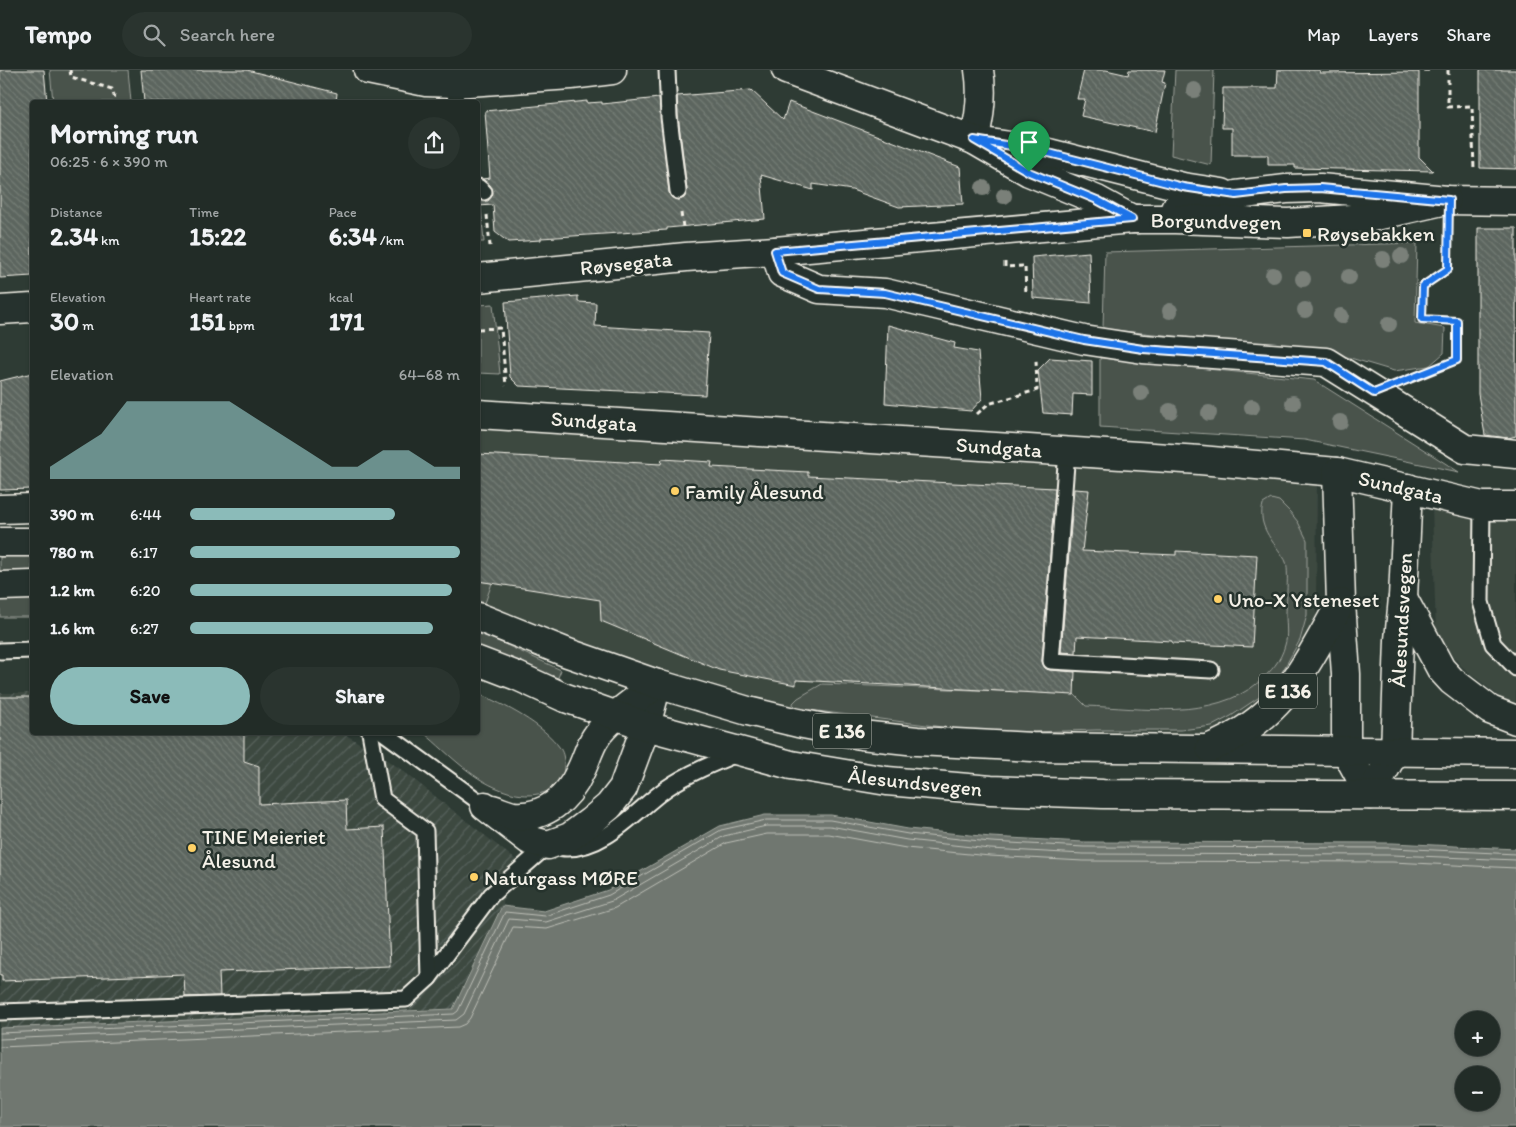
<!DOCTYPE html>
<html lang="en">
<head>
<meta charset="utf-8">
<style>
  :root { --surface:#222c27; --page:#2a342f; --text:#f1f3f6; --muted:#a2a7a7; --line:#3f4844; --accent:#8bbbb9 }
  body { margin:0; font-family:Itim,sans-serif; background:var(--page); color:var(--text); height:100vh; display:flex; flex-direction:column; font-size:19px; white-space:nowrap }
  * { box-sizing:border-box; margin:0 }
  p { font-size:16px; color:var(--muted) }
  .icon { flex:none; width:28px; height:28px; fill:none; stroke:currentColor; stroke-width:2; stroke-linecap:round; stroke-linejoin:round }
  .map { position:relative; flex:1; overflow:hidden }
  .side { position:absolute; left:30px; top:30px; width:450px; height:635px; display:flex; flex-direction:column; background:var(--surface); border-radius:5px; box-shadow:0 1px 4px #0004,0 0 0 1px var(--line) }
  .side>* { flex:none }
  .tools { position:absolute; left:1455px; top:941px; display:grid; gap:10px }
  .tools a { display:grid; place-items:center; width:45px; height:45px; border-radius:50%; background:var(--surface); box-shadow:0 1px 4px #0004,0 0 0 1px var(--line); font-size:25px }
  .pin { position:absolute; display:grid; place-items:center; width:42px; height:42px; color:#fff; margin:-51px -21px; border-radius:50% 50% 50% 0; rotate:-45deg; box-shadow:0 0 5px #0007 }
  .pin .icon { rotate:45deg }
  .round { display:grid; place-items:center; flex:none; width:52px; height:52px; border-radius:26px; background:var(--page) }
  .head { display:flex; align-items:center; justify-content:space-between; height:85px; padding:0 20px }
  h1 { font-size:28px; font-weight:800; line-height:38px }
  .stats { display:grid; grid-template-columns:repeat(3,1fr); gap:8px; height:85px; padding:5px 20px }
  .stats div { display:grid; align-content:center }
  .stats b { font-size:25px; font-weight:800 }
  .stats small { font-size:14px; font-weight:400 }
  .stats p { font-size:14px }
  .chart { height:140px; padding:10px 20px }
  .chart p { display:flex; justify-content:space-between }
  .chart svg { width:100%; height:90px; margin-top:5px; fill:var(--accent); opacity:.7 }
  .cta { display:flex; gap:10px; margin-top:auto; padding:10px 20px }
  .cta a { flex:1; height:58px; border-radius:30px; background:var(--accent); color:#111; font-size:20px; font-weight:800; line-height:58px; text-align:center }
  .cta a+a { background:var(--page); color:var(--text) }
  ul { padding:0 20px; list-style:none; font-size:16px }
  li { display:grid; grid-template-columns:80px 60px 1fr; align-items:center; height:38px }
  li i { height:12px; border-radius:6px; background:var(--accent) }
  header { display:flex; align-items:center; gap:30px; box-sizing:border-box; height:70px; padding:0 25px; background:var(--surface); border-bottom:1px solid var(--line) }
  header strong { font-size:24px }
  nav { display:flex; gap:28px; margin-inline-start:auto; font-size:18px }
  .search { width:350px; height:45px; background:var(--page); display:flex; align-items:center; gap:12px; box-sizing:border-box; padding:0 18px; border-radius:28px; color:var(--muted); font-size:19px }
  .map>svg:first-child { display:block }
  .built { fill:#3c4841 }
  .industrial { fill:url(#industrial-furrows) }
  .green { fill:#48524c; stroke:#9ea29a }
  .water { fill:#6f7770; stroke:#a4a8a0; fill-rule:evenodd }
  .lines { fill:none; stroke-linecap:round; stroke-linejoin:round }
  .shore { stroke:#bfc0b8; stroke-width:1 }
  .building { fill:url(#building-back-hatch); stroke:#f4f1e8 }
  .lane-casing { stroke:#f4f1e8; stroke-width:19 }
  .street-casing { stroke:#f4f1e8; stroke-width:31 }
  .secondary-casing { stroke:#f4f1e8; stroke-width:31 }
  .highway-casing { stroke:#f4f1e8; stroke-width:31 }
  .path { stroke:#f4f1e8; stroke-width:3; stroke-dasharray:5 4; stroke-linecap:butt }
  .lane { stroke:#26332d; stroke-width:15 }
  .street { stroke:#26332d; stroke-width:28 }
  .secondary { stroke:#26332d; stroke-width:28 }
  .highway { stroke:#26332d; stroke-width:28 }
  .tree { fill:#7a8079 }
  .route-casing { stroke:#fff; stroke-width:10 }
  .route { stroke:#1a73e8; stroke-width:6 }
  .poi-dot { fill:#ffd166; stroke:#26332d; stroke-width:2 }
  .labels { text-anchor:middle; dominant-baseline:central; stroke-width:5; stroke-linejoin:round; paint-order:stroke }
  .shield { fill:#26332d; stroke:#b6b8b0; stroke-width:1 }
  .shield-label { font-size:20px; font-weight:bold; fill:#f4f1e8 }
  .street-label { font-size:21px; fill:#f4f1e8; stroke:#26332d }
  .poi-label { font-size:21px; fill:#f4f1e8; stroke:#26332d; text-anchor:start }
</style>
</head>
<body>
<header>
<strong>Tempo</strong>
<div class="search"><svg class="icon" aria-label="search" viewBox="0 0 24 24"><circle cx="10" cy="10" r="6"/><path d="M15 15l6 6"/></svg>Search here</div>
<nav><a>Map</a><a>Layers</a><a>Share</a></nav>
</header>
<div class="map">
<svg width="1516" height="1057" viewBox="0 0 1516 1057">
  <defs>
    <pattern id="industrial-furrows" width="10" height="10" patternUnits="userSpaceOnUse" patternTransform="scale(1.25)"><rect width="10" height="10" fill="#3c4841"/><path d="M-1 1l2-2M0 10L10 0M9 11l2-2" fill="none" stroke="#59635c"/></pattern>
    <pattern id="building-back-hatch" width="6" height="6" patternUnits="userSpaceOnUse" patternTransform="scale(1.25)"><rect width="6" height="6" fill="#5c655e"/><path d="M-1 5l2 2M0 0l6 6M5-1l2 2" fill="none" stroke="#747c75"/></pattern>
  </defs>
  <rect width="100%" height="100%" fill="#2e3b34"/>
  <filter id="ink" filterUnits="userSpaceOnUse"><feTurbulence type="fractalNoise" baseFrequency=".02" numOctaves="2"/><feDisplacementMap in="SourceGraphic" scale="10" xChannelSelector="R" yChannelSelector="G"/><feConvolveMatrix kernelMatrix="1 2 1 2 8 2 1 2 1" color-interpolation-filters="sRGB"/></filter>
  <g filter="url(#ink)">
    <g class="built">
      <polygon points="478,352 1317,408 1316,545 1281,617 1212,669 964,667 770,638 478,537"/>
      <polygon points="1432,436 1516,436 1516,635 1507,633 1461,596 1436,565"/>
    </g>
    <polygon class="industrial" points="0,623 32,623 32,662 343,663 398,697 516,790 502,836 453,939 0,958"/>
    <g class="green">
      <polygon points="50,0 128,0 131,32 53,32"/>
      <polygon points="1175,0 1214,0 1211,95 1171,85"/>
      <polygon points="478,137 481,137 484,172 478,172"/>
      <polygon points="1417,173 1415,253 1445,258 1444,283 1429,296 1394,301 1327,281 1103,259 1105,182"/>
      <polygon points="493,234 500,304 478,303 478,235"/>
      <polygon points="1100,288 1314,310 1459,402 1305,370 1100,357"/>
      <path d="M1271,429L1279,431L1290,442L1298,452L1307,470V545L1300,570L1282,602L1264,624L1231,646L1212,656L1181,660H1096L1033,662L966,660L794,638L793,633L798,628L822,614L1074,624L1086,636C1142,638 1212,651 1259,612C1271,601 1281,591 1285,575C1288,566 1286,554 1286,545C1286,535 1289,499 1286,492C1285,489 1282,485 1280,482C1269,467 1258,454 1263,434Z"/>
      <polygon points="32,485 32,503 0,503 0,487"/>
      <polygon points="478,511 492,513 485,533 478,531"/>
      <rect x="0" y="527" width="32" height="20"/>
      <polygon points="478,562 561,600 557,610 478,581"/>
      <path d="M478,624C504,634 544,655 560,678C564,684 564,690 564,696C564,725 529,729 508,722C474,712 450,685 424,663L478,662Z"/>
    </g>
    <path class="water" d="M765,745H831L908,759L991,767L1084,772L1393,773L1516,779V1057H0V958L453,939L502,836L544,841L608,820L720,756ZM1464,950H1491V978H1464ZM1464,1005H1491V1032H1464Z"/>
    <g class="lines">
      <g class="shore">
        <polyline points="0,963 454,944 458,941 505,842 545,846 609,825 721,760 766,750 830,750 908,764 991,772 1084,777 1393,778 1516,784"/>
        <polyline points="0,969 456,950 464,944 509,849 546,852 612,831 724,766 766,756 830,756 907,770 990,779 1083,784 1393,785 1516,790"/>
        <polyline points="0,977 458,957 465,954 470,948 513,857 547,859 615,838 726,773 767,764 829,764 906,778 990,786 1083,791 1392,792 1516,798"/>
      </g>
    </g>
    <g class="building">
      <polygon points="0,0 44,0 47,32 32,32 32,206 0,208"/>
      <polygon points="141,0 247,0 337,23 336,32 144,32"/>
      <polygon points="1084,0 1106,0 1128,5 1129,0 1165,0 1162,12 1165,13 1155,62 1081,46 1085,29 1077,29"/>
      <polygon points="1278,0 1321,0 1320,3 1419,2 1419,87 1433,101 1295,98 1295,95 1268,95 1268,85 1232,85 1232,58 1222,58 1223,18 1277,18"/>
      <polygon points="1480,0 1516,0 1516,99 1480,98"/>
      <polygon points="751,20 783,50 789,32 960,97 963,134 899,137 852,120 813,114 813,120 761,105 765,149 667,158 667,160 541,168 541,170 508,172 495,162 493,135 478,136 478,129 483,131 488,131 493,123 490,115 482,109 490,108 485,41 587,31 587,33 602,32 602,34 659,28 669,122 671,127 679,130 684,128 687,120 678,46 677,26"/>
      <polygon points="1478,158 1516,158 1516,366 1508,368 1485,365 1478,324"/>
      <polygon points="1089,182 1091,233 1033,228 1032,187"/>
      <polygon points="578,226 578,232 596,233 595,256 709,263 705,325 519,316 510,307 505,232"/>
      <polygon points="888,255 955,273 954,278 978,282 982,329 971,341 885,333"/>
      <polygon points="1050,288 1092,291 1092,325 1073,324 1072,345 1043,343 1038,300"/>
      <polygon points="32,303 32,419 0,420 0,311"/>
      <polygon points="478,384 661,394 662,389 712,392 711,397 808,402 808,406 1055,418 1042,591 1045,598 1050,600 1075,602 1074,625 796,610 796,615 719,600 601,551 600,530 478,511"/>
      <polygon points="1074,419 1089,420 1082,481 1176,485 1176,481 1257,485 1252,577 1172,573 1172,571 1077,566 1076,583 1061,582"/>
      <polygon points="0,627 32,627 32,662 244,662 244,691 259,696 259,734 346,730 347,759 384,757 390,896 219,902 220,926 185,927 184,904 2,911 2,905 0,905"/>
    </g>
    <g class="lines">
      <defs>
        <g id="lane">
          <polyline points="667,0 669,47 678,121"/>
          <polyline points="454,13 456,32"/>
          <polyline points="478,117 484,122"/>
          <polyline points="1067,381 1051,591 1211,600"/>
          <polyline points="1482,436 1481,532 1493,574 1516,598"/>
          <polyline points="0,581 32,580"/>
          <polyline points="383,662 485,736"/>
          <path d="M429,908L491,825L548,775C554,776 560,778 566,778C606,779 637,739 667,718C689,703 714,693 739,683"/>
          <polyline points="0,942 406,929 429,908 425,761 382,729 370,662"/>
        </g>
        <g id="street">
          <polyline points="368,0 426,12 454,13 571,5 612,0"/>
          <path d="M974,70C980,47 983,24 979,0"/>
          <polyline points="775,181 782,203 819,219 885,223 1084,270 1143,279 1326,292 1465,379 1516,384"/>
          <polyline points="478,344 1200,390 1337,402 1482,436 1516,436"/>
          <polyline points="1337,402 1341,533 1346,604 1346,681 1370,725"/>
          <polyline points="0,439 32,438"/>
          <polyline points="1370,725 1395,681 1399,570 1403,528 1408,418"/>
          <polyline points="485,736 529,770 548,775 570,767 590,752 609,736 623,718 646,656 657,614"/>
          <path d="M492,739C499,741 507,745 514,746C545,748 568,729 580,702C586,691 589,677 596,667C607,649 640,627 657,614"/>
        </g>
        <g id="secondary">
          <polyline points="786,0 974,70 1029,102 1097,130 1132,149 1136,149"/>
          <polyline points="990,73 1037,80 1183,117 1222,123"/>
          <polyline points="1175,139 1236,125 1286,119 1320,118 1447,130 1516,131"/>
          <polyline points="478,208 686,187 775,181 1132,149 1175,149 1288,153 1367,148 1447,130"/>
          <polyline points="0,240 32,238"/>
        </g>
        <g id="highway">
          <polyline points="0,472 32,472"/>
          <polyline points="0,516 32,515"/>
          <polyline points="1403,528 1441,599 1452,611 1490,640 1516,650"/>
          <polyline points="478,547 568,583 657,614 748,641 798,653 861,665 917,671 1032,677 1516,683"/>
          <polyline points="478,591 517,606 563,627 646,656 791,695 887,711 991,720 1103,724 1516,726"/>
          <path d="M1210,678C1283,648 1304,598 1341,533"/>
        </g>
      </defs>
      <use href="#lane" class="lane-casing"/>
      <use href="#street" class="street-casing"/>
      <use href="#secondary" class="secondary-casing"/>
      <use href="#highway" class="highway-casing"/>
      <g class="path">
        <polyline points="70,0 71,7 112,19 116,32"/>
        <polyline points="1424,0 1430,0"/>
        <polyline points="1448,0 1448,37 1472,36 1474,100"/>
        <polyline points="681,143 683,157"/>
        <polyline points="487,145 490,176"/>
        <polyline points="1005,192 1005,197 1025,196 1026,225"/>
        <polyline points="478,259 501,258 506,316"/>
        <polyline points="1412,308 1457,290 1457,251 1422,249 1423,216 1448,199 1448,161"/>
        <polyline points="977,344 988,334 1037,320 1036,289"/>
      </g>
      <use href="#lane" class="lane"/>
      <use href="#street" class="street"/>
      <use href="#secondary" class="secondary"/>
      <use href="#highway" class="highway"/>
    </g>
    <g class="tree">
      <circle cx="1194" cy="20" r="8"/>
      <circle cx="983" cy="118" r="8"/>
      <circle cx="1004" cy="126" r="8"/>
      <circle cx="1401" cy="186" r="8"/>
      <circle cx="1383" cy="189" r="8"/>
      <circle cx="1273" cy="205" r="8"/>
      <circle cx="1349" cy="207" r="8"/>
      <circle cx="1303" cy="209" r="8"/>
      <circle cx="1305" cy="240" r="8"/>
      <circle cx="1170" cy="241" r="8"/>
      <circle cx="1341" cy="246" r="8"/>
      <circle cx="1389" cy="254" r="8"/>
      <circle cx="1141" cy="323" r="8"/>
      <circle cx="1293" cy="333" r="8"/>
      <circle cx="1252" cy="337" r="8"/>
      <circle cx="1170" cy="341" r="8"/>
      <circle cx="1209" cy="343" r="8"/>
      <circle cx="1340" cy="352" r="8"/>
    </g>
  </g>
  <g class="lines" filter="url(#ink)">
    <defs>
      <polygon id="route" points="974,70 1037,80 1183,117 1236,125 1286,119 1320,118 1449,130 1448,199 1423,216 1422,249 1457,251 1457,290 1374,323 1326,292 1143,279 1084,270 885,223 819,219 782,203 775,181 1132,149 1097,130 1029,102"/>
    </defs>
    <use href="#route" class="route-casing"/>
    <use href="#route" class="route"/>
  </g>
  <g class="poi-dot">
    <rect x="1302" y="158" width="10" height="10" rx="2.5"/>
    <circle cx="675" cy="421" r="5"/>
    <circle cx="1218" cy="529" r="5"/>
    <circle cx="192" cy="778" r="5"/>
    <circle cx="474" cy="807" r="5"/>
  </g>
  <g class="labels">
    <g class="shield">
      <rect x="1259" y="603.5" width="58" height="35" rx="4"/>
      <rect x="813" y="643.5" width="58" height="35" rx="4"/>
    </g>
    <g class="shield-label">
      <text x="1288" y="621">E 136</text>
      <text x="842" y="661">E 136</text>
    </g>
    <g class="street-label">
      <text transform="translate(1216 151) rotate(1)">Borgundvegen</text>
      <text transform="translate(626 193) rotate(-6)">Røysegata</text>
      <text transform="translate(594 351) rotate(4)">Sundgata</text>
      <text transform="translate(999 377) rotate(4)">Sundgata</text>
      <text transform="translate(1401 417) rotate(13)">Sundgata</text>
      <text transform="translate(1401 550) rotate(-87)">Ålesundsvegen</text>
      <text transform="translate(915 712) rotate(6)">Ålesundsvegen</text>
    </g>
    <g class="poi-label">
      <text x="1317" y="163">Røysebakken</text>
      <text x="685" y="421">Family Ålesund</text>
      <text x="1228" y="529">Uno-X Ysteneset</text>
      <text x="202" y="766">TINE Meieriet<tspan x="202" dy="24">Ålesund</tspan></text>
      <text x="484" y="807">Naturgass MØRE</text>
    </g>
  </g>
</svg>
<div class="tools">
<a>+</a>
<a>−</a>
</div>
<div class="pin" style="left:1029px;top:102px;background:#1e9e55"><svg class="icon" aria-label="arrive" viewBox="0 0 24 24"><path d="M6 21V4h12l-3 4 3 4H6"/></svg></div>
<section class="side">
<div class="head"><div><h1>Morning run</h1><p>06:25 · 6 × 390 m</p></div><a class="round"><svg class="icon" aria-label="share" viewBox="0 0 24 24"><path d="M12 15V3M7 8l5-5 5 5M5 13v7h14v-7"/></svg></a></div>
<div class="stats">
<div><p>Distance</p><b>2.34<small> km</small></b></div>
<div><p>Time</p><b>15:22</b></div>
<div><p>Pace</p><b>6:34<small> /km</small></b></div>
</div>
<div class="stats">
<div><p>Elevation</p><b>30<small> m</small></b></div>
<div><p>Heart rate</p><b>151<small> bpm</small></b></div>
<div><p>kcal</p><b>171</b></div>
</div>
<div class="chart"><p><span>Elevation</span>64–68 m</p>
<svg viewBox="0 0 160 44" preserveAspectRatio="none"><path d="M0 44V38L10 30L20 22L30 6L40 6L50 6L60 6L70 6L80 14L90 22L100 30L110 38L120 38L130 30L140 30L150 38L160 38V44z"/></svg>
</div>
<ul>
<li><b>390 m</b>6:44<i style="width:76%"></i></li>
<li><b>780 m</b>6:17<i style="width:100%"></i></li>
<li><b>1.2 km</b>6:20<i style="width:97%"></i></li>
<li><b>1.6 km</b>6:27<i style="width:90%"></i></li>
</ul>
<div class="cta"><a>Save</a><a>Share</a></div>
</section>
</div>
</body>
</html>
